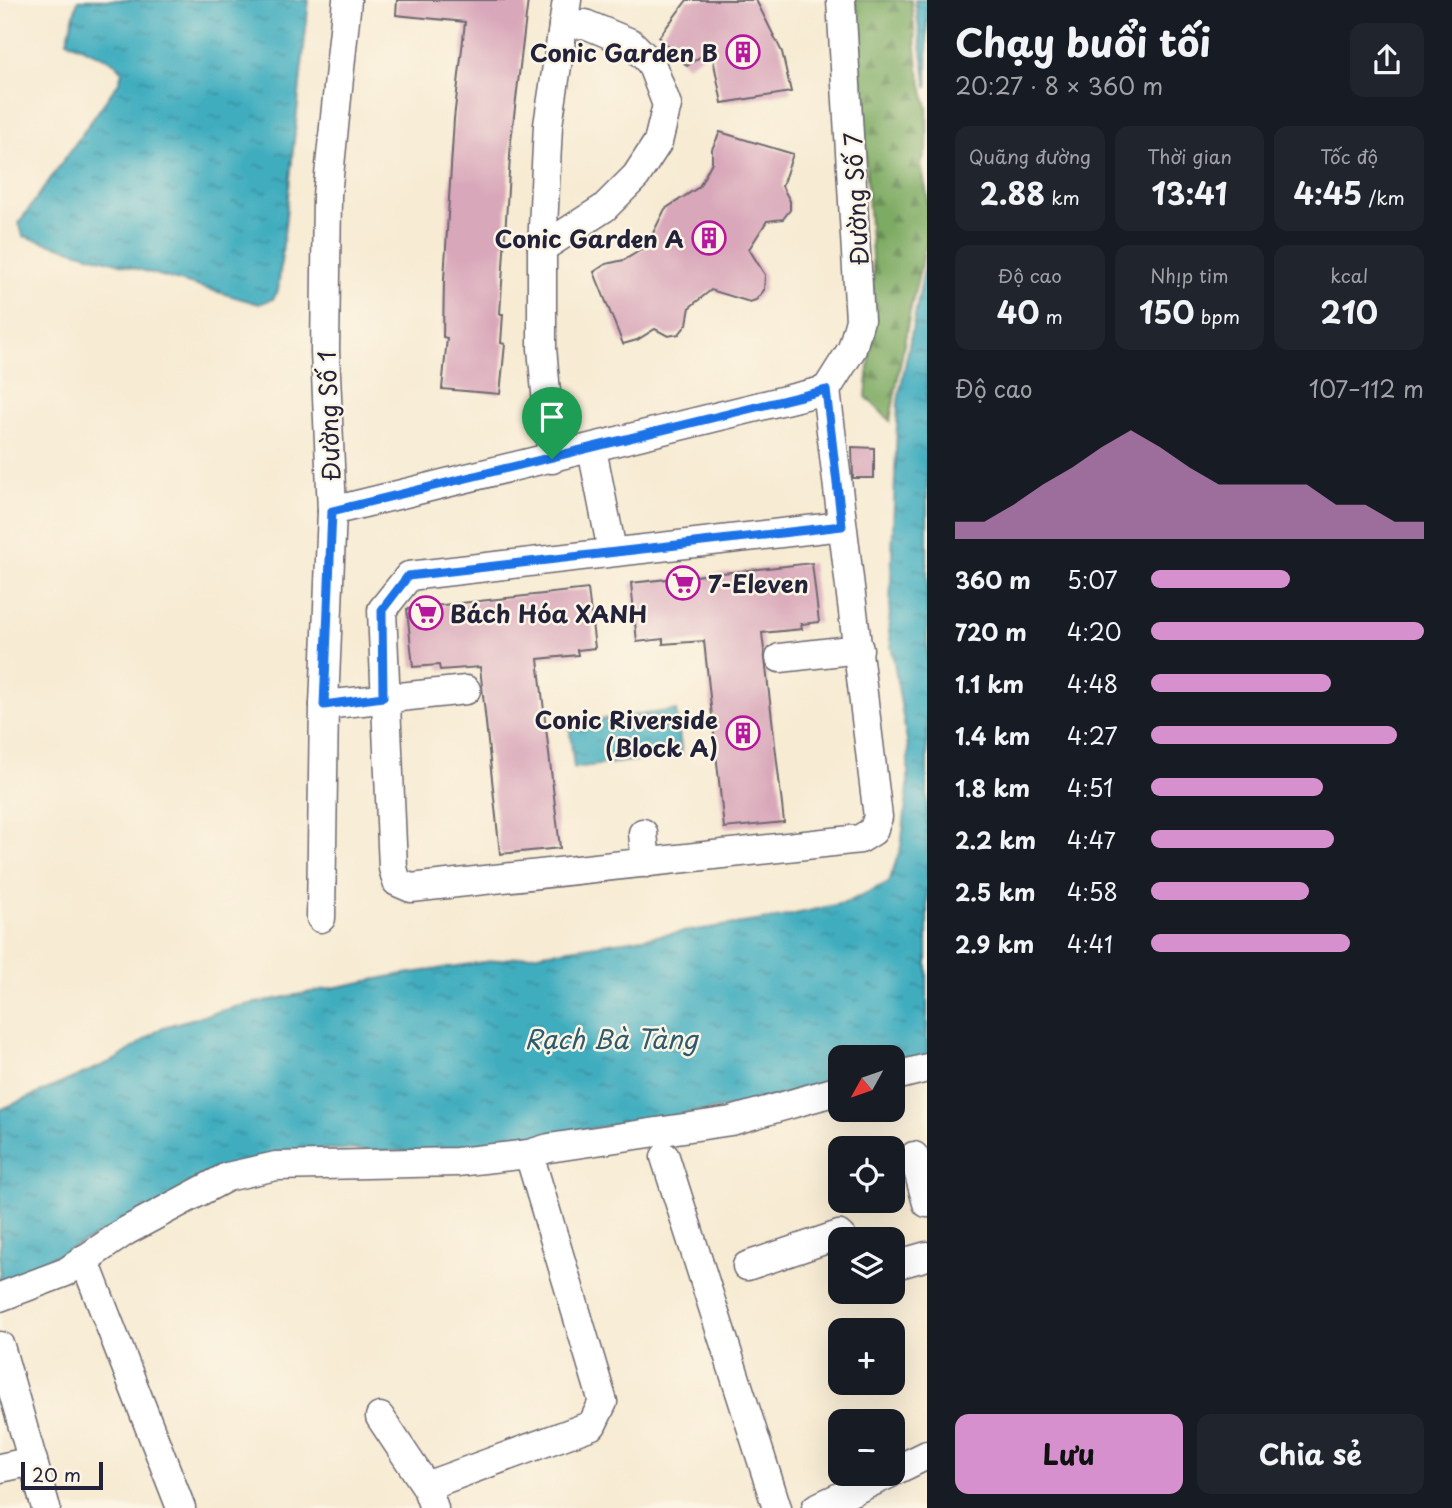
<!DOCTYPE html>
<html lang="vi">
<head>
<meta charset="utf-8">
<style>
  :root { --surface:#171b24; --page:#20242c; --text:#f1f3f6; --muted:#9ea1a6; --accent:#d690ce }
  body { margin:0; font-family:"Playpen Sans",sans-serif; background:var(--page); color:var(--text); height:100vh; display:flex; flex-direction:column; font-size:26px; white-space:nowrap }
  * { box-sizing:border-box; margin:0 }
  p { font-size:23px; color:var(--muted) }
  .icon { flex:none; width:38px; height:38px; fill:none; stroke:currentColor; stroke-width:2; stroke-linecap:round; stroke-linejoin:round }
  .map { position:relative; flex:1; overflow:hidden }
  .drawer { display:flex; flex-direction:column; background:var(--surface); width:525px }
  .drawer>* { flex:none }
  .needle { width:46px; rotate:230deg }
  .fabs { position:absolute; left:828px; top:1045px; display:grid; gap:14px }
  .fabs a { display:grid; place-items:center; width:77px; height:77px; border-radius:14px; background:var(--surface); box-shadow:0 7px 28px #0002; font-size:35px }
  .scale { position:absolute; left:21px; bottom:18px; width:82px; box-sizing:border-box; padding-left:7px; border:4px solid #22223b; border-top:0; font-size:19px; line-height:24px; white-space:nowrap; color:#22223b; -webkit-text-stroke:5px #fcf5e5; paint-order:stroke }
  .pin { position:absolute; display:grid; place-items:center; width:60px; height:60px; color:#fff; margin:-72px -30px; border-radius:50% 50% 50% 0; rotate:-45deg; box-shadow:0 0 7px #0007 }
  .pin .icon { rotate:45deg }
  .round { display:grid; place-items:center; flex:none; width:74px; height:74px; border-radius:14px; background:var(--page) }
  .headline { display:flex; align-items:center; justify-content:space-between; height:119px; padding:0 28px }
  h1 { font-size:38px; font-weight:700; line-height:52px }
  .stats { display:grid; grid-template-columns:repeat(3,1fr); gap:10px; height:119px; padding:7px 28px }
  .stats div { display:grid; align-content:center; border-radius:14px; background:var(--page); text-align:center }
  .stats b { font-size:30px; font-weight:700 }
  .stats small { font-size:19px; font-weight:400 }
  .stats p { font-size:19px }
  .chart { height:196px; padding:14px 28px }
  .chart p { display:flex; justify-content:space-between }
  .chart svg { width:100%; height:126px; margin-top:7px; fill:var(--accent); opacity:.7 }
  .action { display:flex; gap:14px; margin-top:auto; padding:14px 28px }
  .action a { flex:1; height:80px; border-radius:14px; background:var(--accent); color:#111; font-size:28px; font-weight:700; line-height:80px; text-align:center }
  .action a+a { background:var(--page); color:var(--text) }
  ul { padding:0 28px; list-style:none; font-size:23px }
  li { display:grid; grid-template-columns:112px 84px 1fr; align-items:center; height:52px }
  li i { height:18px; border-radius:9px; background:var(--accent) }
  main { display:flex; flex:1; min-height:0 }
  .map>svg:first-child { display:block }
  .forest { fill:url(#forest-firs); stroke:#506650; stroke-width:2 }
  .water { fill:url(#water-ripples); stroke:#32687d; stroke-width:2 }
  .building { fill:#d9a7ba }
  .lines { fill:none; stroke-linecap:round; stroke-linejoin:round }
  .minor-casing { stroke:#6d6870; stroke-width:31 }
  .minor { stroke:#fff; stroke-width:28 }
  .route-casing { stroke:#fff; stroke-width:14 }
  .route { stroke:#1a73e8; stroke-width:9 }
  .labels { text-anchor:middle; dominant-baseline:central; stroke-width:5; stroke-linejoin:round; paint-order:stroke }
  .poi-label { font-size:24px; font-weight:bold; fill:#22223b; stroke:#fcf5e5; text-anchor:end }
  .street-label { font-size:24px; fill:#22223b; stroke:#fcf5e5 }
  .water-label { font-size:26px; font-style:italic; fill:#2e5a70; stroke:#fcf5e5 }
</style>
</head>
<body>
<main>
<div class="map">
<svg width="927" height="1508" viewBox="0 0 927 1508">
  <defs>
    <pattern id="forest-firs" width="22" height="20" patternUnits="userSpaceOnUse" patternTransform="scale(1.75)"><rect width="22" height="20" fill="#7eab64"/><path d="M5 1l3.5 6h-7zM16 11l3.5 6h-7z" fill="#678b54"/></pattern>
    <pattern id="water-ripples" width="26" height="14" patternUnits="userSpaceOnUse" patternTransform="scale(1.75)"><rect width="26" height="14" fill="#41adbf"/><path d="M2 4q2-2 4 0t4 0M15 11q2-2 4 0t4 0" fill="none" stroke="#368c9c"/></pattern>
  </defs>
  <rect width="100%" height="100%" fill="#fcf5e5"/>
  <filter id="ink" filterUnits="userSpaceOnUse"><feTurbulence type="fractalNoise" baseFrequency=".0143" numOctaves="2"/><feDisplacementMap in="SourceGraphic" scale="14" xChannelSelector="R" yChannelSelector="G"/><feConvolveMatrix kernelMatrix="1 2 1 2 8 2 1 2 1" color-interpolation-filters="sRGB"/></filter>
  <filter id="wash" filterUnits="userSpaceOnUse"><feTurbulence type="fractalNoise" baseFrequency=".00686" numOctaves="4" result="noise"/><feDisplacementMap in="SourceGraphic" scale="28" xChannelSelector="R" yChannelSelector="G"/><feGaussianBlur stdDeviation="1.57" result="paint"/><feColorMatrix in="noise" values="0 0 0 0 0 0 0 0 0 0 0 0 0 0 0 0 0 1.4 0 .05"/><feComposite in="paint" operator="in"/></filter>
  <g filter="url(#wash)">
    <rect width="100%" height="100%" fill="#f7ebd3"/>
    <polygon class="forest" points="855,0 911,0 918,67 927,108 927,148 921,164 927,195 927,240 910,312 890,421 866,397 873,322 873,271"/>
    <g class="water">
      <polygon points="78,0 309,0 278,291 273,299 259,304 23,236 19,223 119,82 122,72 116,63 67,41"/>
      <polygon points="915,0 927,0 927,88"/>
      <polygon points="927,255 927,1059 893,1066 892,1057 840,1057 840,1079 740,1106 542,1136 417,1152 324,1149 245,1162 0,1284 0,1110 117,1059 163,1027 235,1007 398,975 782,917 848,902 889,882 901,847 908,788 908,747 889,632 898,401"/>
      <polygon points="676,710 682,755 574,768 569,723"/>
    </g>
    <g id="blocks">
      <g class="building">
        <polygon points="397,0 528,0 511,141 500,314 503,314 501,343 505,344 500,394 442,389 447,338 443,337 444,279 454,119 465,22 396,15"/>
        <polygon points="687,0 756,0 782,52 791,92 722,103 711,49 687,66 659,37"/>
        <polygon points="720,132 793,154 782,186 790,201 790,210 783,219 767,221 749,249 765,275 764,290 756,300 750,302 711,290 690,307 687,324 679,334 668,336 655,329 637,340 623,344 594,272 606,264 624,260 646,247 665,209 699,187 712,162 712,149"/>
        <polygon points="852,447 874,448 874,478 853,478"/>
        <polygon points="812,563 819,622 801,624 802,629 762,633 784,822 724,828 704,641 663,644 663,639 637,642 631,583"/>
        <polygon points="588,589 595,648 577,650 578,655 538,659 560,848 500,854 480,667 440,670 439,665 413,667 407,609"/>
      </g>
    </g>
  </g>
  <g filter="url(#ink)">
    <use href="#blocks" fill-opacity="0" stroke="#6d6870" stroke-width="2"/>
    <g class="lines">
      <defs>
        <g id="minor">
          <polyline points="542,248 604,208 636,176 658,142 667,105 651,63 631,43 585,24 563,25"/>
          <polyline points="826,390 878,817 873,831 860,839 411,888 397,882 393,868 382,610 409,576 842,526"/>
          <polyline points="826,390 852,349 860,320 841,0"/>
          <polyline points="592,449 612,551"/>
          <polyline points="552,459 542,348 542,248 548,125 567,0"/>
          <polyline points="332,511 826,390"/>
          <polyline points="780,658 859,649"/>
          <polyline points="324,705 466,690"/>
          <polyline points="643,833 646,863"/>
          <polyline points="321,918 324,705 332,511 325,351 327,195 347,0"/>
          <polyline points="892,1077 927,1068"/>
          <polyline points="914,1156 927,1203"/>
          <polyline points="665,1157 777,1508"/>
          <polyline points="84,1259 181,1508"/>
          <polyline points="747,1266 839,1235 843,1239"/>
          <polyline points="892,1266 927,1256"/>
          <polyline points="0,1297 66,1272 126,1231 227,1177 276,1166 457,1162 529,1154 549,1148 731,1121 840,1090"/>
          <polyline points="0,1346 46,1508"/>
          <polyline points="380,1417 426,1486 434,1508"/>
          <polyline points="0,1468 33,1461"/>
          <polyline points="892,1472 927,1455"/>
          <polyline points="426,1486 592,1425 603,1402 529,1154"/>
          <polyline points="816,1508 889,1474"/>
        </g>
      </defs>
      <use href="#minor" class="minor-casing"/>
      <use href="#minor" class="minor"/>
    </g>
  </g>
  <g class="lines" filter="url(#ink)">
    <defs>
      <polygon id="route" points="826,390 842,526 408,576 382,610 383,697 324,705 332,511"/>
    </defs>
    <use href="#route" class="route-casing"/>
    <use href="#route" class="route"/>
  </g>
  <defs>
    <symbol id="building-ring" viewBox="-11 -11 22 22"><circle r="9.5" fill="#fcf5e5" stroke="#b5179e" stroke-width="1.5"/><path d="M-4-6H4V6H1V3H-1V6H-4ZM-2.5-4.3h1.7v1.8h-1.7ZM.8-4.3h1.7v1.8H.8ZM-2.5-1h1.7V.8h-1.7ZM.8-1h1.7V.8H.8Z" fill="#b5179e"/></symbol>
    <symbol id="supermarket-ring" viewBox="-11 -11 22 22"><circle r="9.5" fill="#fcf5e5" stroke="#b5179e" stroke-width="1.5"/><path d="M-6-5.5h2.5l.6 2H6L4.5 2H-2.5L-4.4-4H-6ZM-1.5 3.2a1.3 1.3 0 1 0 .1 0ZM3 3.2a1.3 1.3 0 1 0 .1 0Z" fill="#b5179e"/></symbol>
  </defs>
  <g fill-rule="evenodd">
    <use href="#building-ring" x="724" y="33" width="38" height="38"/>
    <use href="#building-ring" x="690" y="219" width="38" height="38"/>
    <use href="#supermarket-ring" x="664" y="564" width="38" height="38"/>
    <use href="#supermarket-ring" x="407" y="594" width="38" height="38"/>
    <use href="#building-ring" x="724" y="714" width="38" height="38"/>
  </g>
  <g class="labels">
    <g class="poi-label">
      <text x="718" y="52">Conic Garden B</text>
      <text x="684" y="238">Conic Garden A</text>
      <text x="708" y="583" text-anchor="start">7-Eleven</text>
      <text x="450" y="613" text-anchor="start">Bách Hóa XANH</text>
      <text x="718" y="719">Conic Riverside<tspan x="718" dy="28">(Block A)</tspan></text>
    </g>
    <g class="street-label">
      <text transform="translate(855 199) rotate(-93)">Đường Số 7</text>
      <text transform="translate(328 416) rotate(-92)">Đường Số 1</text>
    </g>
    <g class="water-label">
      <text x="611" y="1038">Rạch Bà Tàng</text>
    </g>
  </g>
</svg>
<div class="fabs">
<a><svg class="needle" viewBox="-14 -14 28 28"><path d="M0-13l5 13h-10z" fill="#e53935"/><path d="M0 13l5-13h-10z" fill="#9ea1a6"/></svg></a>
<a><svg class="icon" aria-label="locate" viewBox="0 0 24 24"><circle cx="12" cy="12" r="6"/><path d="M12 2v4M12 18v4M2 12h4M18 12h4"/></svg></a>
<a><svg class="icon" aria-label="layers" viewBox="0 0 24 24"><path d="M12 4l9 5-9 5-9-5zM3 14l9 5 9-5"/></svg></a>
<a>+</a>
<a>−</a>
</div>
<div class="scale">20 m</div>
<div class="pin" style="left:552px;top:459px;background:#1e9e55"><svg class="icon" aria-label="arrive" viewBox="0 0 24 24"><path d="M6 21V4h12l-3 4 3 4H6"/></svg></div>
</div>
<section class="drawer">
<div class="headline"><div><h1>Chạy buổi tối</h1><p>20:27 · 8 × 360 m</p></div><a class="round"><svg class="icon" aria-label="share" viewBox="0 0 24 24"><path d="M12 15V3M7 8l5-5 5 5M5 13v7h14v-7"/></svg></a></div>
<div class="stats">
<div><p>Quãng đường</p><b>2.88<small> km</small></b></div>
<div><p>Thời gian</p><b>13:41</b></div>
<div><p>Tốc độ</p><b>4:45<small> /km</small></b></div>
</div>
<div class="stats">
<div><p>Độ cao</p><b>40<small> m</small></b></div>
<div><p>Nhịp tim</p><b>150<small> bpm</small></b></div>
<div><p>kcal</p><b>210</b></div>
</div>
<div class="chart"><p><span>Độ cao</span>107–112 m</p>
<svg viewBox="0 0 160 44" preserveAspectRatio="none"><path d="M0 44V38L10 38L20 32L30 25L40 19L50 12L60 6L70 12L80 19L90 25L100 25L110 25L120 25L130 32L140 32L150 38L160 38V44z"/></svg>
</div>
<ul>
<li><b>360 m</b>5:07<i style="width:51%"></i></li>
<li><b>720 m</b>4:20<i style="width:100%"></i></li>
<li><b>1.1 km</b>4:48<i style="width:66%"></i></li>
<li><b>1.4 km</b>4:27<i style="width:90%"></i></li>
<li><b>1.8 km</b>4:51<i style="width:63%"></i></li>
<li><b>2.2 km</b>4:47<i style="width:67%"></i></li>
<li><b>2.5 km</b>4:58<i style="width:58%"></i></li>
<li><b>2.9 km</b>4:41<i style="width:73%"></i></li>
</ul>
<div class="action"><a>Lưu</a><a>Chia sẻ</a></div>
</section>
</main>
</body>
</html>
